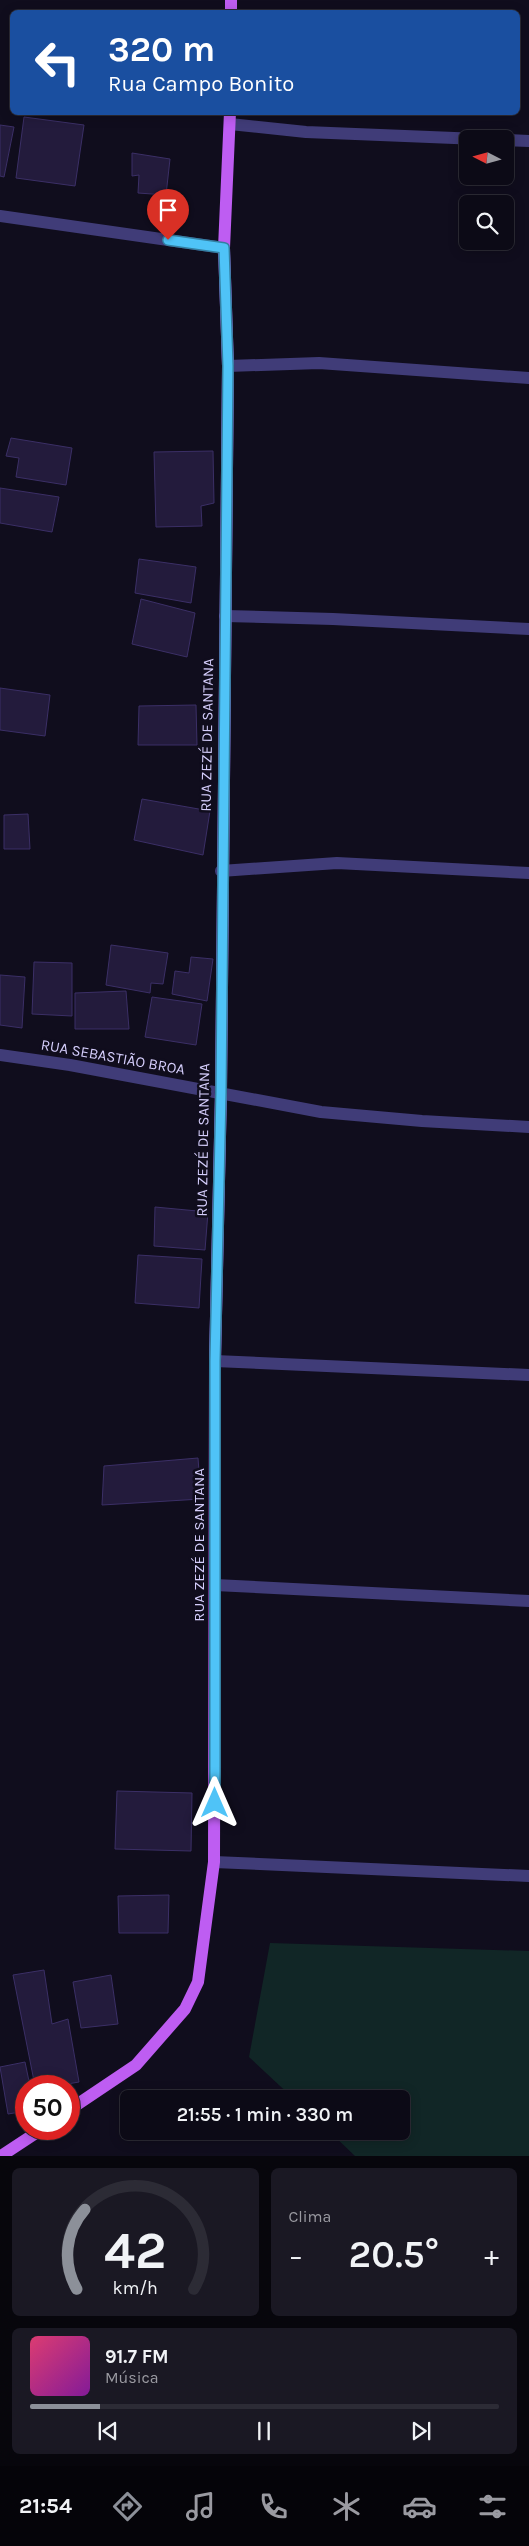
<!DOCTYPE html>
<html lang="pt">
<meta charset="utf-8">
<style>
:root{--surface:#0c0a16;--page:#1a1823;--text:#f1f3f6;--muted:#9a9aa1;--line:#2c2b35;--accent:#8c9099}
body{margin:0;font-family:Karla,sans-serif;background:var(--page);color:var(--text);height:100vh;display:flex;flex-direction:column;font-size:19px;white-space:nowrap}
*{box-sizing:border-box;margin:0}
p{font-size:16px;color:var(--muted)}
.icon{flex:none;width:28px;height:28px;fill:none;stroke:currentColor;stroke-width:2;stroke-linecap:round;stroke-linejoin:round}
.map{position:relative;height:2156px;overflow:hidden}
.side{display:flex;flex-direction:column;gap:12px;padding:12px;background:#07060c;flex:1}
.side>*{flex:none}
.guide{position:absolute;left:10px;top:10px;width:510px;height:105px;border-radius:8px;box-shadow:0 2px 12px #0003,0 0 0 1px var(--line);background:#1a4fa0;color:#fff;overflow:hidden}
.needle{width:32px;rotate:276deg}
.buttons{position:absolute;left:459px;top:130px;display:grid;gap:10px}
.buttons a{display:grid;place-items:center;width:55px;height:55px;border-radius:8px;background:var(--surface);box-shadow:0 2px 12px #0003,0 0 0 1px var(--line);font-size:25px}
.speed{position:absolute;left:15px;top:2075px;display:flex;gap:10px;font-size:25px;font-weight:700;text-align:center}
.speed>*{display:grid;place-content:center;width:65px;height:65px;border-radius:50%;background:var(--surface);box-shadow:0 2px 12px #0003,0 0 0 1px var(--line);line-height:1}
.speed .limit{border:8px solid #d22;background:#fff;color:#111}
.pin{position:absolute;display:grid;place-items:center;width:42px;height:42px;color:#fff;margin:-51px -21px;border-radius:50% 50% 50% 0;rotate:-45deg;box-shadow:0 0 5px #0007}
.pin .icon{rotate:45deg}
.me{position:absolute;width:55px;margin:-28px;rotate:0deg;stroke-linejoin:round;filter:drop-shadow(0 0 4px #0008)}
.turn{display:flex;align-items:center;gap:18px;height:105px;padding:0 15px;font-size:22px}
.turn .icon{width:65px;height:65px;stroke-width:2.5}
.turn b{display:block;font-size:35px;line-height:42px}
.big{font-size:38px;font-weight:600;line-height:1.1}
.side .widget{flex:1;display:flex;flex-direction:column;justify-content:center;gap:8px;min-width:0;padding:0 18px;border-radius:8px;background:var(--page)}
.side .dial{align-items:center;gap:0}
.dial svg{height:130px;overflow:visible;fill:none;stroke:var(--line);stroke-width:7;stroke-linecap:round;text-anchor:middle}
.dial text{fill:var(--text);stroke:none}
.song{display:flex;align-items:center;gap:15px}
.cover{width:60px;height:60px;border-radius:8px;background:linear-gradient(135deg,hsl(340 70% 55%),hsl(290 70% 35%))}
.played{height:5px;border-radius:2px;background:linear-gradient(90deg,var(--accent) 15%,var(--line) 15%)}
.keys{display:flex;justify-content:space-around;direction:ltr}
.heat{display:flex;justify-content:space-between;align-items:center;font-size:28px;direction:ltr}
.side .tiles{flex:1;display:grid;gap:12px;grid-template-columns:1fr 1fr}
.widget:last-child{grid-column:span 2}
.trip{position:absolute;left:120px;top:2090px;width:290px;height:50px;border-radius:8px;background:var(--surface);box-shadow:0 2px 12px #0003,0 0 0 1px var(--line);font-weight:600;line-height:50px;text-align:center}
.menu{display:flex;height:80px;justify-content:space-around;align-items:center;background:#050409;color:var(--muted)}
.menu .icon{width:35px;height:35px}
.menu .active{color:var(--accent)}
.menu b{font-size:22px;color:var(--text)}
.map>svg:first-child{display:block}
</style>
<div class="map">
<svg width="529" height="2156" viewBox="0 0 529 2156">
<rect width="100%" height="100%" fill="#100d1d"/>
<path fill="#112626" d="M270,1943l259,8v205h-174l-26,-25h72v-32h-107l-45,-42z"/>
<path fill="#231b3c" stroke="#3b2f66" d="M24,117l60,8 -9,61 -59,-8z
M0,125l14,2 -10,50 -4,-1z
M132,153l38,6 -4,36 -28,-2 1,-18 -7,1z
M11,438l61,10 -6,37 -50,-8 3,-19 -13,-2z
M213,451l1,52 -13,3 1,20 -46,1 -2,-75z
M0,488l59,9 -7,35 -52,-9z
M139,559l57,8 -5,36 -56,-10z
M141,599l54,14 -8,44 -55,-13z
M0,688l50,7 -5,41 -45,-6z
M196,705l1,40h-59l1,-39z
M142,799l68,12 -7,44 -69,-15z
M28,814l2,35h-26v-34z
M111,945l57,8 -5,31 -12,-1 -1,10 -44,-8z
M191,957l22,2 -6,42 -35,-7 3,-23 14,2z
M34,962l38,1v53l-40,-2z
M0,975l25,2 -3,51 -22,-3z
M126,991l3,38h-54v-36z
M152,997l50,7 -6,41 -51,-8z
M155,1207l53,5 -3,38 -51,-4z
M138,1255l64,4 -3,49 -64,-5z
M198,1458l3,41 -99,6 2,-39z
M117,1791l75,2 -1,58 -76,-2z
M169,1895l-1,38h-49l-1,-37z
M44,1970l8,54 16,-5 11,63 -23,4h-21l-22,-111z
M111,1975l7,49 -37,4 -8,-46z
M25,2062l5,24h-4v25l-18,3 -8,-47z"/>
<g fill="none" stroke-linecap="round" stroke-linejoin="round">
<path stroke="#403c78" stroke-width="12" d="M230,124l76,8 173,7
M505,140l24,1
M0,216l224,32
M228,366l91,-3 210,15
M225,616l108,3 196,10
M221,871l116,-8 192,10
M0,1055l70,10 251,47 101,9 107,6
M215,1361l314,14
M215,1585l314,16
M214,1862l315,14"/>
<path stroke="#be5df2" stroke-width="12" d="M231,12v-12
M69,2110l67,-45 49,-56 13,-27 16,-120 1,-501 6,-269 7,-726 -4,-118 6,-136
M1,2156l41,-27"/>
</g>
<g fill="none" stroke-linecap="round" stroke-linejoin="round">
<defs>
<path id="route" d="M168,240l56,8 4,118 -7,726 -6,269v442"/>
</defs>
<use href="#route" stroke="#337fa1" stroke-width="12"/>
<use href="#route" stroke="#4fc3f7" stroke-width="9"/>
</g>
<g text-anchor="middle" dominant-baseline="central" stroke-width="5" stroke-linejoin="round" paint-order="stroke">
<g font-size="15" fill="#d4cdfb" stroke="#100d1d">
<text transform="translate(207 735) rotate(-89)">RUA ZEZÉ DE SANTANA</text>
<text transform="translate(113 1057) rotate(10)">RUA SEBASTIÃO BROA</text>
<text transform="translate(203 1140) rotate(-89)">RUA ZEZÉ DE SANTANA</text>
<text transform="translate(199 1545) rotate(-90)">RUA ZEZÉ DE SANTANA</text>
</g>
</g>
</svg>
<div class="buttons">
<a><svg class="needle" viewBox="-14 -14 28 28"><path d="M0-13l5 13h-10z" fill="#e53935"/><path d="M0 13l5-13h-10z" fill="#9a9aa1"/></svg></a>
<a><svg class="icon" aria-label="search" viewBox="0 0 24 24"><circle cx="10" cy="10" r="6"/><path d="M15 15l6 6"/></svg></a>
</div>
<div class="speed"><div class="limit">50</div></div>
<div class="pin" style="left:168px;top:240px;background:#d93025"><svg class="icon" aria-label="arrive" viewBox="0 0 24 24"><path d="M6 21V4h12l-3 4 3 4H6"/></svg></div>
<svg class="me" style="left:215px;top:1803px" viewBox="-20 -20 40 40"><path d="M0-17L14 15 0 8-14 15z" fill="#4fc3f7" stroke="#fff" stroke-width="4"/></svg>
<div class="trip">21:55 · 1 min · 330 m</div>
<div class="guide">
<div class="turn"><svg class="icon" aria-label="left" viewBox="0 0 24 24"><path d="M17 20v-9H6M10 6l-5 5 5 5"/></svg><div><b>320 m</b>Rua Campo Bonito</div></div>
</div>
</div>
<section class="side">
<div class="tiles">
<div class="widget dial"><svg viewBox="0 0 100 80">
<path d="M14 69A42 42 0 1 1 86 69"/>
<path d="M14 69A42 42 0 0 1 19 20" stroke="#8c9099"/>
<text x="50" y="56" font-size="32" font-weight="700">42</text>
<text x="50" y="72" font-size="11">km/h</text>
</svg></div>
<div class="widget"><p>Clima</p>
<div class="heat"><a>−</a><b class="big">20.5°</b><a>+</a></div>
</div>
<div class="widget">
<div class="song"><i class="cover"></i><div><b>91.7 FM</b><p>Música</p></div></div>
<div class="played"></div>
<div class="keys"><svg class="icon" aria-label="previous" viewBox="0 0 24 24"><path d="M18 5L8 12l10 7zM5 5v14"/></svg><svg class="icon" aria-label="pause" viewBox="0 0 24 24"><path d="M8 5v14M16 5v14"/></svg><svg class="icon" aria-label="next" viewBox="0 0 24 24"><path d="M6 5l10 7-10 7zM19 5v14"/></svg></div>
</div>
</div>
</section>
<nav class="menu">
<b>21:54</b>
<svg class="icon active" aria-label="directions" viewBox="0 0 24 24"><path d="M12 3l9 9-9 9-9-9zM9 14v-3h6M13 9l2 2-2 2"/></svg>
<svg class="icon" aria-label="music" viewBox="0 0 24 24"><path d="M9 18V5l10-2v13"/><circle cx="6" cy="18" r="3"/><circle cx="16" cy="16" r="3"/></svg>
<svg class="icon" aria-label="phone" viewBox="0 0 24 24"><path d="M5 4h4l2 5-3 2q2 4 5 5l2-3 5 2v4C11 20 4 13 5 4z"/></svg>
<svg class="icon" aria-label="climate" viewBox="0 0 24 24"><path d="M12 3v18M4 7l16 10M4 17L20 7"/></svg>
<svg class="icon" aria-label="car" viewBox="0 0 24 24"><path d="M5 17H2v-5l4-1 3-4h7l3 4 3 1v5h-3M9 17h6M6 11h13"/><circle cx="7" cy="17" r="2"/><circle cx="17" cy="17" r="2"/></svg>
<svg class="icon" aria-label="filters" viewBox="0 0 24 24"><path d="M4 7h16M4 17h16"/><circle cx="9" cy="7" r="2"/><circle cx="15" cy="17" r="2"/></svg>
</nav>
